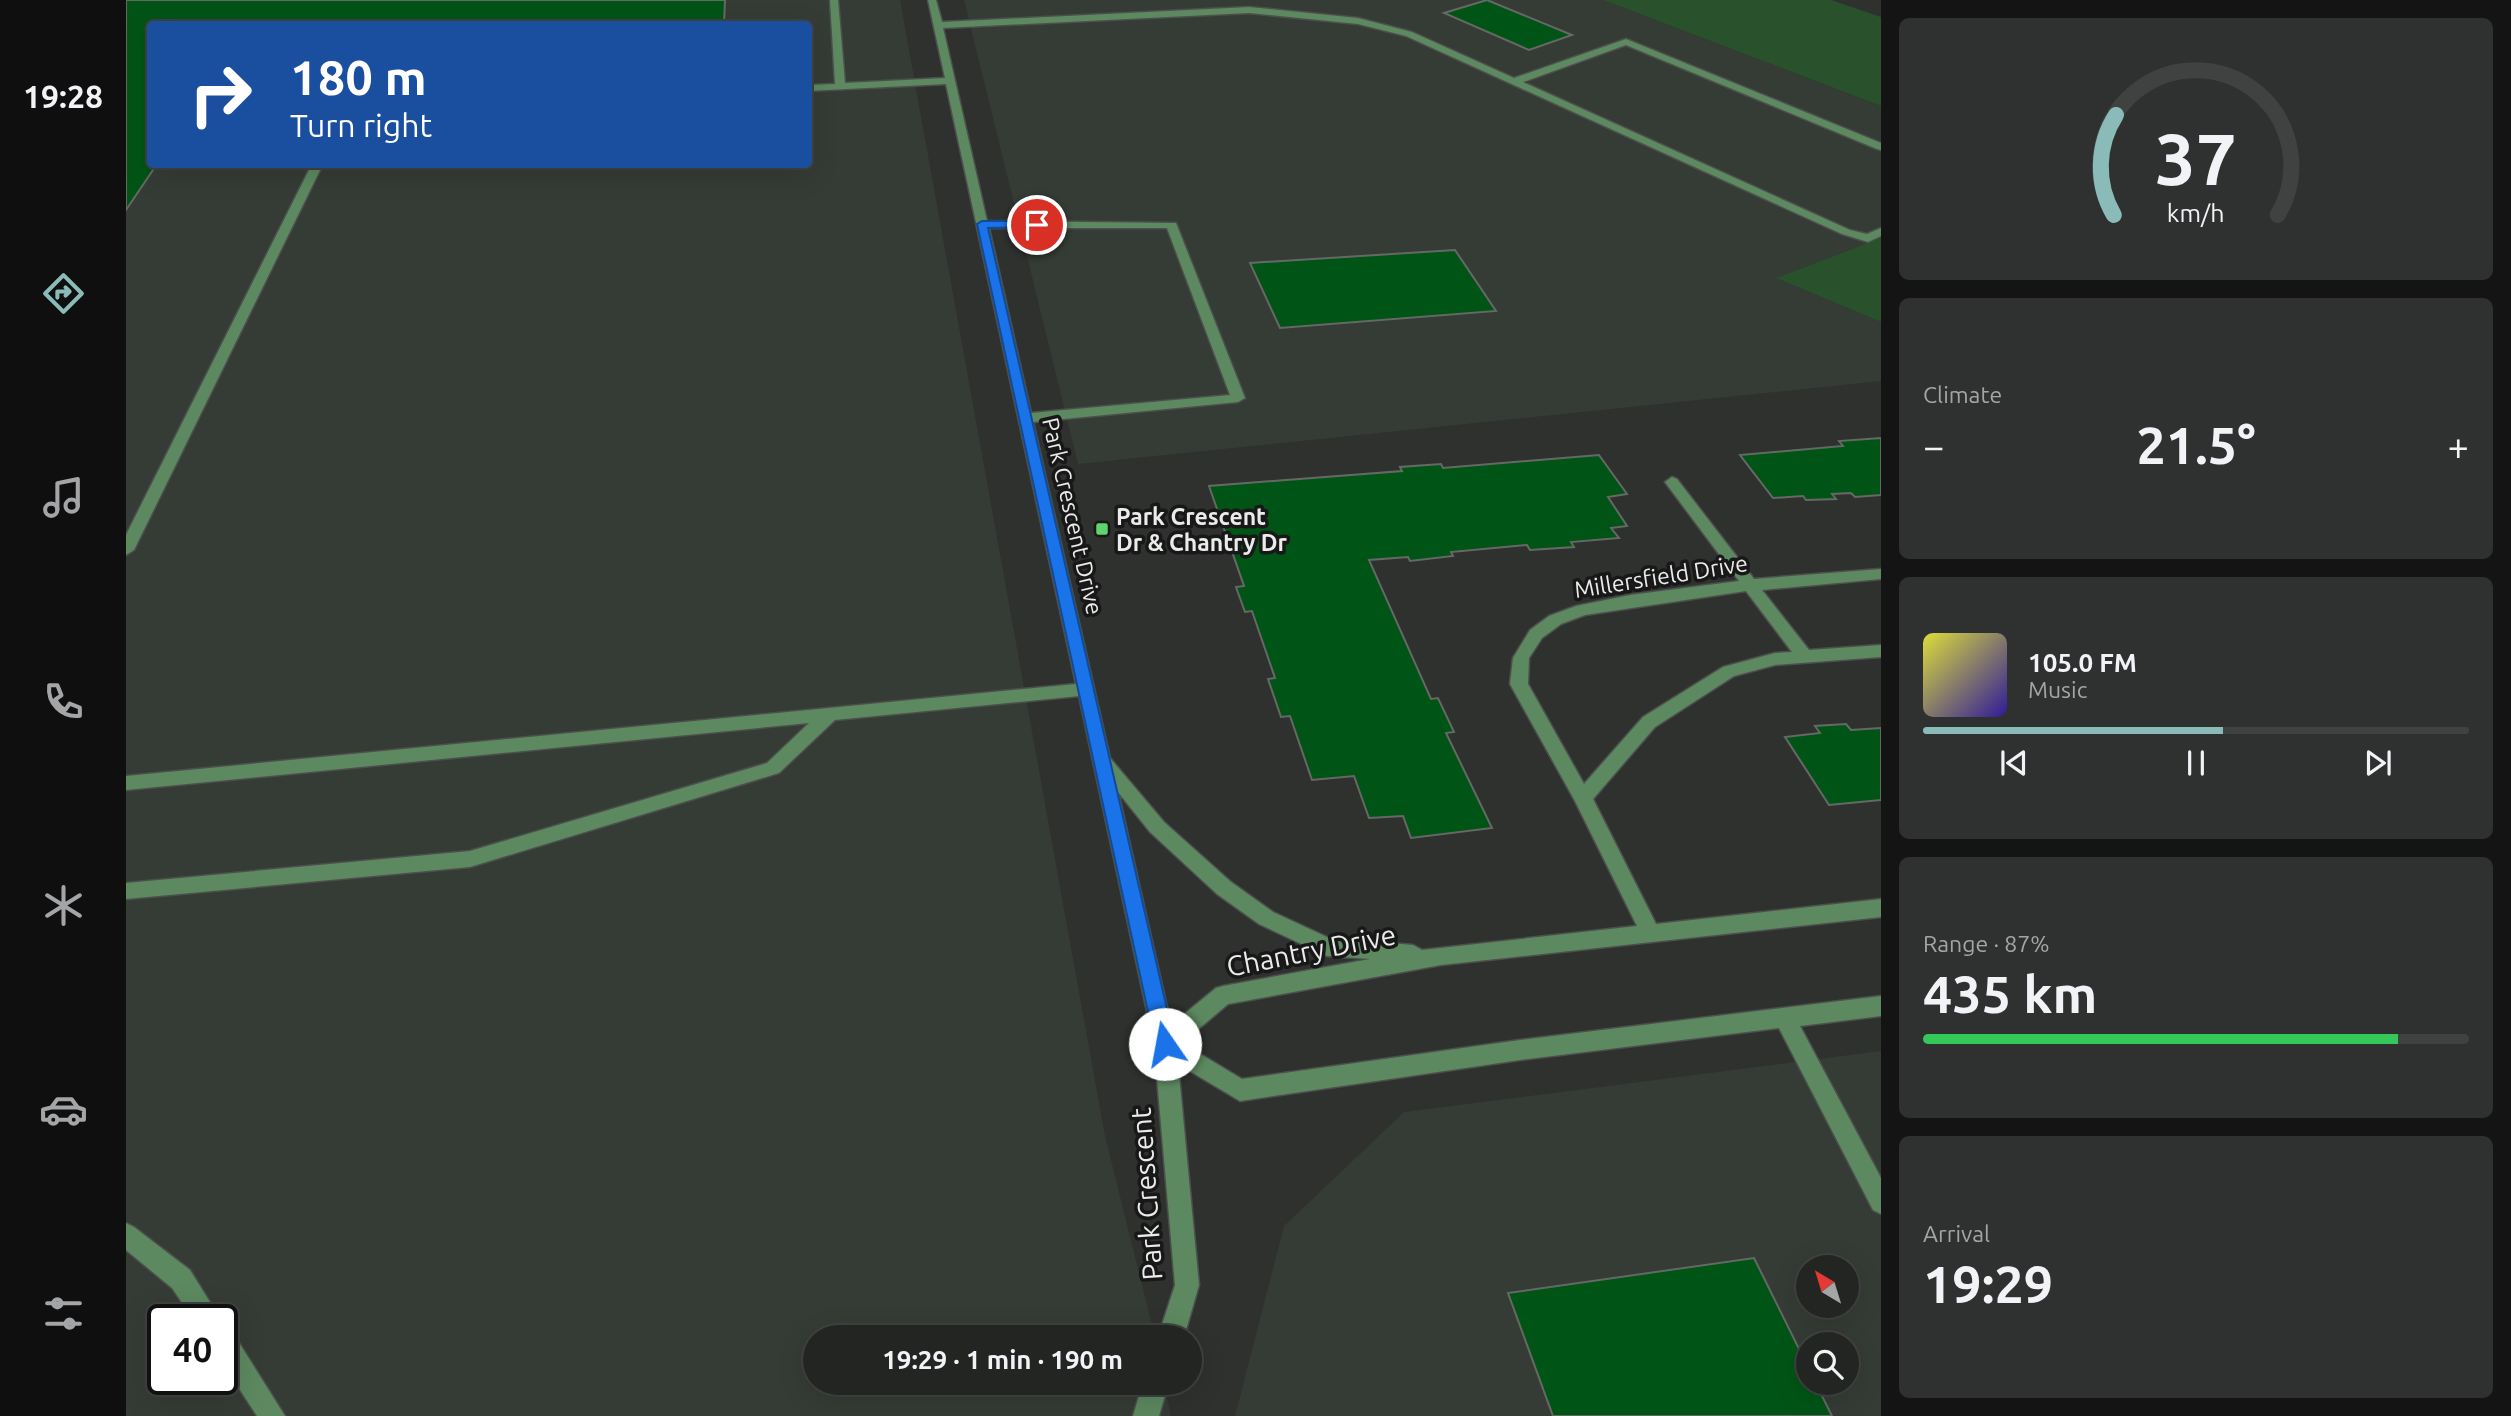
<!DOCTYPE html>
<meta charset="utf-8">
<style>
:root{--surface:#232523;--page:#2f3130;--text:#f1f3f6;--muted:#a3a5a6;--line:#404241;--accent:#8bbbb9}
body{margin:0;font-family:Ubuntu,sans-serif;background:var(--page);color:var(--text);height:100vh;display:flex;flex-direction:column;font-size:26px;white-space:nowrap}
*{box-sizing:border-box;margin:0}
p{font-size:23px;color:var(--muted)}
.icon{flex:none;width:38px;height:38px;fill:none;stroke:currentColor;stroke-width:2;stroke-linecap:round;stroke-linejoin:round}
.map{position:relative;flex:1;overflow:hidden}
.drawer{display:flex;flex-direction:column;gap:18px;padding:18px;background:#131413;width:630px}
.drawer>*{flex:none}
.top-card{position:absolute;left:21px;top:21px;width:665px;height:147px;border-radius:7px;box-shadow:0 7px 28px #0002,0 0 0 2px var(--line);background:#1a4fa0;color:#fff;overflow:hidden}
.needle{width:46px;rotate:322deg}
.buttons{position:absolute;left:1670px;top:1255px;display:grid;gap:14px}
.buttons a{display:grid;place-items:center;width:63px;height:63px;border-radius:50%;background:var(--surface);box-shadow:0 7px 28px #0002,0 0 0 2px var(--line);font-size:35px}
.speed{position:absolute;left:21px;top:1304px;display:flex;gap:14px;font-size:35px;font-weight:700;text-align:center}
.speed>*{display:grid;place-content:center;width:91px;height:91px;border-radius:50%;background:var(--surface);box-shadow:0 7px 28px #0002,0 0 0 2px var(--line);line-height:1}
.speed .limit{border:4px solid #111;border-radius:10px;background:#fff;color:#111}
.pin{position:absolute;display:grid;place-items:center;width:60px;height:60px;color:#fff;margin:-30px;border:4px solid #fff;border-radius:50%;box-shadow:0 2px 7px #0007}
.me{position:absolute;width:77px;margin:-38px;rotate:348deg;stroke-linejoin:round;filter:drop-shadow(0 0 5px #0008)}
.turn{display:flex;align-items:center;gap:24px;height:147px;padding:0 28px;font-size:32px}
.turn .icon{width:91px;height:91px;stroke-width:2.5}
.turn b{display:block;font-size:49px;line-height:60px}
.big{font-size:52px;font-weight:700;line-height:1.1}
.drawer .card{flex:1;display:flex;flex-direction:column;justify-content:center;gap:10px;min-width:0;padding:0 24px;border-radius:10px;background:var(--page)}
.drawer .dial{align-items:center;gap:0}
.dial svg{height:182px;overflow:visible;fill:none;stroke:var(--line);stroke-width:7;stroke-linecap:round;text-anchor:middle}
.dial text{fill:var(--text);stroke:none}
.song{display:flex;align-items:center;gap:21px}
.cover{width:84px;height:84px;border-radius:10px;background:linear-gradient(135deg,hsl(60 70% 55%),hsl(250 70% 35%))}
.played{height:7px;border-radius:4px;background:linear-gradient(90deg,var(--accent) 55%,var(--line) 55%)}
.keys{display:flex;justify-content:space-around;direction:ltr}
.heat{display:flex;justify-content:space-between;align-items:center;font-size:38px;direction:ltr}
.charge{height:10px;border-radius:5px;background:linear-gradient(90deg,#34c759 87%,var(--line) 0)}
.trip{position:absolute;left:677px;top:1325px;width:399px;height:70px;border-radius:35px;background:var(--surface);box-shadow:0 7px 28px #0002,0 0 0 2px var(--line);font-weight:700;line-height:70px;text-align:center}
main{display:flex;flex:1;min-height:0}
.menu{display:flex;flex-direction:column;width:126px;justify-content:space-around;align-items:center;background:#0e0f0e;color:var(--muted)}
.menu .icon{width:49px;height:49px}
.menu .current{color:var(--accent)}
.menu b{font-size:32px;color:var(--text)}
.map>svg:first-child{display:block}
</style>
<main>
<nav class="menu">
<b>19:28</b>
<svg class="icon current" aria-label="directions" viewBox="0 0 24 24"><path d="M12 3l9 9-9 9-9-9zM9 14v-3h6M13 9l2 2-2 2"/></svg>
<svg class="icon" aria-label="music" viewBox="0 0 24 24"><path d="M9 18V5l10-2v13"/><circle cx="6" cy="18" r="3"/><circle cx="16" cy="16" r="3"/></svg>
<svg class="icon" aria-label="phone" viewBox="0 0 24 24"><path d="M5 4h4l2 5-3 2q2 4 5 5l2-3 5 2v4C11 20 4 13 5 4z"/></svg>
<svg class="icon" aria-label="climate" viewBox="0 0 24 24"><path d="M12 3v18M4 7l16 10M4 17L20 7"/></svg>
<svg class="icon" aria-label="car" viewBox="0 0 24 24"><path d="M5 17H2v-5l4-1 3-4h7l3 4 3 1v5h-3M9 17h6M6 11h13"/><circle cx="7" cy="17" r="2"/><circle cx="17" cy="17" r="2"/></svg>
<svg class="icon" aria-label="filters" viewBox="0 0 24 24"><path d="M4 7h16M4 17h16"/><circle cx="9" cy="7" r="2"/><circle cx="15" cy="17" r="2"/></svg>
</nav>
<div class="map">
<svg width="1755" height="1416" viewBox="0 0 1755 1416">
<rect width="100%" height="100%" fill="#2f312f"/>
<path fill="#353b35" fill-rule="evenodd" d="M0,0h774l205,1136 50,201h-339v45l348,1 7,33h-1045zM24,24h658v140h-658zM37,1320h59v59h-59z
M838,0h639l278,106v132l-104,40 104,44v59l-803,83z
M1755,1051v365h-646l49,-190 120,-114zM1682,1267h38v39h-38zM1682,1344h38v38h-38z"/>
<path fill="#28512c" d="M1477,0h228l50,17v89z
M1755,238v84l-105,-44z"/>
<path fill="#005416" stroke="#666866" stroke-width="2" d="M0,0h599l-1,24h-574v140h7l-31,46z
M1361,0l85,35 -43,15 -85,-37z
M1329,250l41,61 -216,17 -30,-65z
M1755,438v57l-26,2 -4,-4 -19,1 4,5 -30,1 -3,-4 -30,2 -33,-43 103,-9 -4,-5z
M1473,455l28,39 -19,3 19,29 -16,2 8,10 -48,4 3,5 -44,3 -3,-5 -76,7 2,4 -43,5 -2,-4 -39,3 62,139 7,-1 16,34 -8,1 46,95 -81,10 -8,-22 -34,2 -15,-42 -42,4 -22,-64 -9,1 -13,-38 7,-1 -23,-67 -7,1 -9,-25 8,-1 -35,-100 193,-15 -2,-4 41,-3 2,4z
M1720,724l5,6 30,-2v72l-52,5 -44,-68 35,-4 -5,-7z
M1628,1258l54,109v15h7l17,34h-279l-45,-123z"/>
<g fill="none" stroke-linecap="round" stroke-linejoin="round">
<defs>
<path id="minor" d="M704,0h8l7,83 100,-5 -17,-78h8l6,22 307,-15 109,11 54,14 102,46 112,-39 255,104v7l-4,-1 -251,-104 -103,37 327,148 17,4 14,-6v8l-13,6 -26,-8 -436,-198 -48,-12 -109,-11 -306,15 44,193 189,2 69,175 -7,4 -205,20 77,336 54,64 67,60 42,30 56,26 84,7 9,5 215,-24 -62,-125 -65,-117 3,-26 17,-28 19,-14 27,-10 54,-11 109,-14 -74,-99 7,-5 5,2 77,100 127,-10v10l-119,11 47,60 72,-5v12l-106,8 -41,11 -79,51 -62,72 63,125 225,-25v18l-440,48 -213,39 -46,39 60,36 278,-39 361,-44v20l-81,10 81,152v36l-8,-4 -94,-182 -259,32 -280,41 -62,-37 21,221 -15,52h-26l17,-52 -21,-241 -75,-348 -244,24 -56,53 -309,94 -344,32v-16l344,-32 297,-88 42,-40 -683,67v-14l950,-92 -130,-600 -138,7v-6l27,-1zM863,228h178l63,167 -199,18zM1620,591l46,61 -17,1 -52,14 -80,50 -59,67 -56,-100 1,-26 13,-20 19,-14 24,-9zM992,792l32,40 67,62 42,30 68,32 43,3 -147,27 -7,2 -45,37z
M186,164h11l-189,386 -8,5v-20z
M0,1223l8,4 56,43 31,50h-27l-22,-32 -46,-38z
M96,1327l9,3 54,86h-28l-35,-54z
M1017,1382h26l-10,34h-26z"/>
</defs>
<use href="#minor" stroke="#4d4f4d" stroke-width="3"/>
<use href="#minor" fill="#5c895f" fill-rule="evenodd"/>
</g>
<path fill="#1a73e8" stroke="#114b97" stroke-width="2" d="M911,221l3,1v5l-52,1 187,816 -3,6 -7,3 -7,-3 -3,-6 -178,-820 5,-3z"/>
<rect fill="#5dd56c" stroke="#171817" stroke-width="2.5" x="969" y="522" width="14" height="14" rx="3.5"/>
<g text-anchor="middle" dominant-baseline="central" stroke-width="7" stroke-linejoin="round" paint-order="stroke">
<g font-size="23" fill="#eaebea" stroke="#171817">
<text transform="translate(947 516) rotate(77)">Park Crescent Drive</text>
<text transform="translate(1535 576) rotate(-9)">Millersfield Drive</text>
</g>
<g font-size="23" font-weight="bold" fill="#eaebea" stroke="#171817" text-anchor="start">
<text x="990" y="516">Park Crescent<tspan x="990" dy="26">Dr &amp; Chantry Dr</tspan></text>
</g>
<g font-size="28" fill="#eaebea" stroke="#171817">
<text transform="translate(1185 950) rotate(-11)">Chantry Drive</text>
<text transform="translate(1020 1194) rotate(-94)">Park Crescent</text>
</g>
</g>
</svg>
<div class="buttons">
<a><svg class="needle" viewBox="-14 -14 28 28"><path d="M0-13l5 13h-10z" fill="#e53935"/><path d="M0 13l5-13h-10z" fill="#a3a5a6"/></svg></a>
<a><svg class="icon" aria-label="search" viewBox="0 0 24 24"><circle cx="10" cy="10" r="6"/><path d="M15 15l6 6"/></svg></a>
</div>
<div class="speed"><div class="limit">40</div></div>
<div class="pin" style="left:911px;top:225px;background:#d93025"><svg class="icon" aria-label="arrive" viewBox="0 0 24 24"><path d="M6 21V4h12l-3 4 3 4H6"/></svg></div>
<svg class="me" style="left:1039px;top:1044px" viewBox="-20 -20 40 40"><circle r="19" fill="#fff"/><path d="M0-13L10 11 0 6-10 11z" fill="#1a73e8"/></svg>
<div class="trip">19:29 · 1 min · 190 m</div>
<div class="top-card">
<div class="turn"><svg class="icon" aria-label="right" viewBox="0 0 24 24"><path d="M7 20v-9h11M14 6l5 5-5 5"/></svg><div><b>180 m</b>Turn right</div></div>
</div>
</div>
<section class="drawer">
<div class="card dial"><svg viewBox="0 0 100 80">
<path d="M14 69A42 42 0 1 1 86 69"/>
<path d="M14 69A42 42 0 0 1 15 25" stroke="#8bbbb9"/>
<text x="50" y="56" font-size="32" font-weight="700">37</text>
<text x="50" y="72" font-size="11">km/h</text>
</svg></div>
<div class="card"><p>Climate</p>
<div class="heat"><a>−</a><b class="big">21.5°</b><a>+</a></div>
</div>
<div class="card">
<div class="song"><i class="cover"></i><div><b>105.0 FM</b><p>Music</p></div></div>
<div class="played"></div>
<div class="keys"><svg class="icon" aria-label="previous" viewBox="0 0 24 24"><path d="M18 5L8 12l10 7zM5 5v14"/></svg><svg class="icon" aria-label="pause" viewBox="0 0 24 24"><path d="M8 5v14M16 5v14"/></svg><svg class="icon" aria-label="next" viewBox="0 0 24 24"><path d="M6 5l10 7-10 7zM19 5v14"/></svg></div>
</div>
<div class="card"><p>Range · 87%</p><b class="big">435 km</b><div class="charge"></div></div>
<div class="card"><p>Arrival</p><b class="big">19:29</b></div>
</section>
</main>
